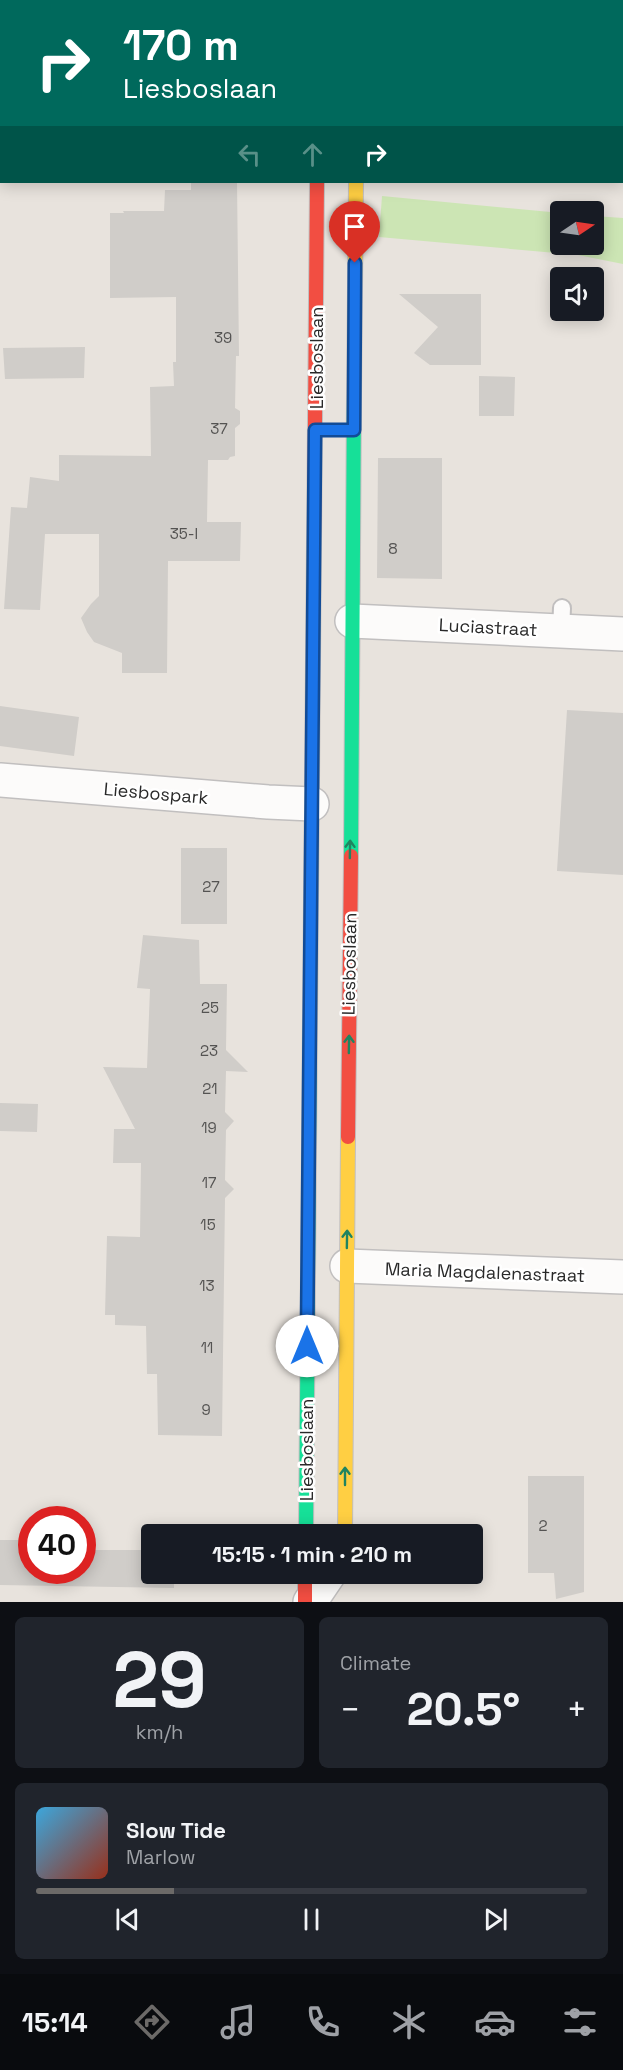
<!DOCTYPE html>
<meta charset="utf-8">
<style>
:root{--surface:#171b24;--page:#20242c;--text:#f1f3f6;--muted:#9ea1a6;--line:#363941;--accent:#6c6a68}
body{margin:0;font-family:"Space Grotesk",sans-serif;background:var(--page);color:var(--text);height:100vh;display:flex;flex-direction:column;font-size:22px;white-space:nowrap}
*{box-sizing:border-box;margin:0}
p{font-size:20px;color:var(--muted)}
.icon{flex:none;width:33px;height:33px;fill:none;stroke:currentColor;stroke-width:2;stroke-linecap:round;stroke-linejoin:round}
.map{position:relative;height:1602px;overflow:hidden}
.sheet{display:flex;flex-direction:column;gap:15px;padding:15px;background:#0d0f14;flex:1}
.sheet>*{flex:none}
.banner{position:absolute;left:0px;top:0px;width:624px;height:183px;box-shadow:0 3px 15px #0003;background:#00695c;color:#fff;overflow:hidden}
.needle{width:39px;rotate:77deg}
.controls{position:absolute;left:550px;top:201px;display:grid;gap:12px}
.controls a{display:grid;place-items:center;width:54px;height:54px;border-radius:6px;background:var(--surface);box-shadow:0 3px 15px #0003;font-size:30px}
.speed{position:absolute;left:18px;top:1506px;display:flex;gap:12px;font-size:30px;font-weight:700;text-align:center}
.speed>*{display:grid;place-content:center;width:78px;height:78px;border-radius:50%;background:var(--surface);box-shadow:0 3px 15px #0003;line-height:1}
.speed .limit{border:9px solid #d22;background:#fff;color:#111}
.pin{position:absolute;display:grid;place-items:center;width:51px;height:51px;color:#fff;margin:-62px -26px;border-radius:50% 50% 50% 0;rotate:-45deg;box-shadow:0 0 6px #0007}
.pin .icon{rotate:45deg}
.me{position:absolute;width:66px;margin:-33px;rotate:0deg;stroke-linejoin:round;filter:drop-shadow(0 0 4px #0008)}
.turn{display:flex;align-items:center;gap:21px;height:126px;padding:0 24px;font-size:27px}
.turn .icon{width:78px;height:78px;stroke-width:2.5}
.turn b{display:block;font-size:42px;line-height:51px}
.lanes{display:flex;align-items:center;height:57px;padding:0 24px;background:#0003;justify-content:center;gap:30px;direction:ltr}
.lanes .off{opacity:.35}
.big{font-size:45px;font-weight:700;line-height:1.1}
.sheet .card{flex:1;display:flex;flex-direction:column;justify-content:center;gap:9px;min-width:0;padding:0 21px;border-radius:9px;background:var(--page)}
.sheet .dial{align-items:center;gap:0}
.dial b{font-size:78px;line-height:1}
.song{display:flex;align-items:center;gap:18px}
.cover{width:72px;height:72px;border-radius:9px;background:linear-gradient(135deg,hsl(200 70% 55%),hsl(10 70% 35%))}
.played{height:6px;border-radius:3px;background:linear-gradient(90deg,var(--accent) 25%,var(--line) 25%)}
.keys{display:flex;justify-content:space-around;direction:ltr}
.heat{display:flex;justify-content:space-between;align-items:center;font-size:33px;direction:ltr}
.sheet .tiles{flex:1;display:grid;gap:15px;grid-template-columns:1fr 1fr}
.card:last-child{grid-column:span 2}
.trip{position:absolute;left:141px;top:1524px;width:342px;height:60px;border-radius:6px;background:var(--surface);box-shadow:0 3px 15px #0003;font-weight:700;line-height:60px;text-align:center}
.dock{display:flex;height:96px;justify-content:space-around;align-items:center;background:#090b0e;color:var(--muted)}
.dock .icon{width:42px;height:42px}
.dock .current{color:var(--accent)}
.dock b{font-size:27px;color:var(--text)}
.map>svg:first-child{display:block}
</style>
<div class="map">
<svg width="623" height="1602" viewBox="0 0 623 1602">
<rect width="100%" height="100%" fill="#e8e3dd"/>
<path fill="#cce5b4" d="M382,196l179,17v31h33v-28l29,2v46l-45,-9 -199,-18z"/>
<path fill="#d0cdc9" d="M191,182h46l2,174h-3l-1,52 5,3v13l-5,4v28l-5,1 -2,3h-20l-1,62h34l-1,39h-72l-1,112h-45v-20l-28,-11 -7,-10 -6,-14 10,-14 8,-8v-62h-54l-5,76 -36,-1 7,-102 16,1 3,-31 29,4v-26l92,1 -1,-69 24,-1 -1,-24h3v-65l-66,1v-85h14l-1,-2h41l1,-21h26z
M399,294h82v71h-51l-16,-12 24,-26z
M85,347l-1,31 -79,1 -2,-31z
M479,376l36,1 -1,39h-35z
M378,458h64v121l-65,-1z
M0,706l79,11 -5,39 -74,-10z
M567,710l56,3v162l-66,-4z
M181,848h46v76h-46z
M143,935l56,5 1,44h27l-1,66 22,22 -22,-1 -1,41 9,9 -8,9 -1,50 9,9 -9,9 -3,238 -64,-1 -1,-61h-10l-1,-48 -31,-1v-10h-10l2,-79 33,1 1,-74h-28l1,-34h21l-32,-62 44,1 3,-79 -13,-1z
M0,1103l38,1 -1,28 -37,-1z
M528,1476h56v116l-28,7 -2,-26h-26z
M0,1540h32v30h50v-20h70v24h22v14l-174,-3z"/>
<g fill="none" stroke-linecap="round" stroke-linejoin="round">
<defs>
<path id="lane" d="M561,631l1,-23"/>
<path id="street" d="M357,2v-2
M352,621l271,13
M0,780l268,22 44,2
M347,1266l276,11
M310,1602l19,-28"/>
<path id="fast" d="M319,0v2
M351,856l3,-462
M306,1534l4,-516"/>
<path id="slow" d="M354,394l2,-212
M310,1018l4,-478
M345,1534l3,-397"/>
<path id="jam" d="M314,540l3,-358
M348,1137l3,-281
M305,1574v28"/>
</defs>
<use href="#lane" stroke="#c1bfbf" stroke-width="20"/>
<use href="#street" stroke="#c1bfbf" stroke-width="36"/>
<use href="#fast" stroke="#c1bfbf" stroke-width="16"/>
<use href="#slow" stroke="#c1bfbf" stroke-width="16"/>
<use href="#jam" stroke="#c1bfbf" stroke-width="16"/>
<use href="#lane" stroke="#fcfbfa" stroke-width="16"/>
<use href="#street" stroke="#fcfbfa" stroke-width="33"/>
<use href="#fast" stroke="#16e098" stroke-width="14"/>
<use href="#slow" stroke="#ffcf43" stroke-width="14"/>
<use href="#jam" stroke="#f24e42" stroke-width="14"/>
</g>
<defs><path id="oneway-shaft" d="M-6 0H5M1.5-3L5.5 0L1.5 3" fill="none" stroke-width="1.6" stroke-linecap="round" stroke-linejoin="round" transform="scale(1.5)"/></defs>
<g stroke="#208460">
<use href="#oneway-shaft" transform="translate(350 849) rotate(-89)"/>
<use href="#oneway-shaft" transform="translate(349 1044) rotate(-89)"/>
<use href="#oneway-shaft" transform="translate(347 1239) rotate(-89)"/>
<use href="#oneway-shaft" transform="translate(345 1476) rotate(-90)"/>
</g>
<g fill="none" stroke-linecap="round" stroke-linejoin="round">
<defs>
<path id="route" d="M307,1346l8,-916h39l1,-167"/>
</defs>
<use href="#route" stroke="#114b97" stroke-width="15"/>
<use href="#route" stroke="#1a73e8" stroke-width="10"/>
</g>
<g text-anchor="middle" dominant-baseline="central" stroke-width="5" stroke-linejoin="round" paint-order="stroke">
<g font-size="15" fill="#545352">
<text x="223" y="337">39</text>
<text x="219" y="428">37</text>
<text x="184" y="533">35-I</text>
<text x="393" y="548">8</text>
<text x="211" y="886">27</text>
<text x="210" y="1007">25</text>
<text x="209" y="1050">23</text>
<text x="210" y="1088">21</text>
<text x="209" y="1127">19</text>
<text x="209" y="1182">17</text>
<text x="208" y="1224">15</text>
<text x="207" y="1285">13</text>
<text x="207" y="1347">11</text>
<text x="206" y="1409">9</text>
<text x="543" y="1525">2</text>
</g>
<g font-size="18" fill="#292929" stroke="#fff">
<text transform="translate(316 358) rotate(-90)">Liesboslaan</text>
<text transform="translate(488 627) rotate(3)">Luciastraat</text>
<text transform="translate(156 793) rotate(5)">Liesbospark</text>
<text transform="translate(349 964) rotate(-89)">Liesboslaan</text>
<text transform="translate(485 1272) rotate(2)">Maria Magdalenastraat</text>
<text transform="translate(306 1450) rotate(-90)">Liesboslaan</text>
</g>
</g>
</svg>
<div class="controls">
<a><svg class="needle" viewBox="-14 -14 28 28"><path d="M0-13l5 13h-10z" fill="#e53935"/><path d="M0 13l5-13h-10z" fill="#9ea1a6"/></svg></a>
<a><svg class="icon" aria-label="sound" viewBox="0 0 24 24"><path d="M4 9h4l5-4v14l-5-4H4zM17 9q2 3 0 6"/></svg></a>
</div>
<div class="speed"><div class="limit">40</div></div>
<div class="pin" style="left:355px;top:263px;background:#d93025"><svg class="icon" aria-label="arrive" viewBox="0 0 24 24"><path d="M6 21V4h12l-3 4 3 4H6"/></svg></div>
<svg class="me" style="left:307px;top:1346px" viewBox="-20 -20 40 40"><circle r="19" fill="#fff"/><path d="M0-13L10 11 0 6-10 11z" fill="#1a73e8"/></svg>
<div class="trip">15:15 · 1 min · 210 m</div>
<div class="banner">
<div class="turn"><svg class="icon" aria-label="right" viewBox="0 0 24 24"><path d="M7 20v-9h11M14 6l5 5-5 5"/></svg><div><b>170 m</b>Liesboslaan</div></div>
<div class="lanes"><svg class="icon off" aria-label="left" viewBox="0 0 24 24"><path d="M17 20v-9H6M10 6l-5 5 5 5"/></svg><svg class="icon off" aria-label="ahead" viewBox="0 0 24 24"><path d="M12 20V5M6 11l6-6 6 6"/></svg><svg class="icon" aria-label="right" viewBox="0 0 24 24"><path d="M7 20v-9h11M14 6l5 5-5 5"/></svg></div>
</div>
</div>
<section class="sheet">
<div class="tiles">
<div class="card dial"><b>29</b><p>km/h</p></div>
<div class="card"><p>Climate</p>
<div class="heat"><a>−</a><b class="big">20.5°</b><a>+</a></div>
</div>
<div class="card">
<div class="song"><i class="cover"></i><div><b>Slow Tide</b><p>Marlow</p></div></div>
<div class="played"></div>
<div class="keys"><svg class="icon" aria-label="previous" viewBox="0 0 24 24"><path d="M18 5L8 12l10 7zM5 5v14"/></svg><svg class="icon" aria-label="pause" viewBox="0 0 24 24"><path d="M8 5v14M16 5v14"/></svg><svg class="icon" aria-label="next" viewBox="0 0 24 24"><path d="M6 5l10 7-10 7zM19 5v14"/></svg></div>
</div>
</div>
</section>
<nav class="dock">
<b>15:14</b>
<svg class="icon current" aria-label="directions" viewBox="0 0 24 24"><path d="M12 3l9 9-9 9-9-9zM9 14v-3h6M13 9l2 2-2 2"/></svg>
<svg class="icon" aria-label="music" viewBox="0 0 24 24"><path d="M9 18V5l10-2v13"/><circle cx="6" cy="18" r="3"/><circle cx="16" cy="16" r="3"/></svg>
<svg class="icon" aria-label="phone" viewBox="0 0 24 24"><path d="M5 4h4l2 5-3 2q2 4 5 5l2-3 5 2v4C11 20 4 13 5 4z"/></svg>
<svg class="icon" aria-label="climate" viewBox="0 0 24 24"><path d="M12 3v18M4 7l16 10M4 17L20 7"/></svg>
<svg class="icon" aria-label="car" viewBox="0 0 24 24"><path d="M5 17H2v-5l4-1 3-4h7l3 4 3 1v5h-3M9 17h6M6 11h13"/><circle cx="7" cy="17" r="2"/><circle cx="17" cy="17" r="2"/></svg>
<svg class="icon" aria-label="filters" viewBox="0 0 24 24"><path d="M4 7h16M4 17h16"/><circle cx="9" cy="7" r="2"/><circle cx="15" cy="17" r="2"/></svg>
</nav>
